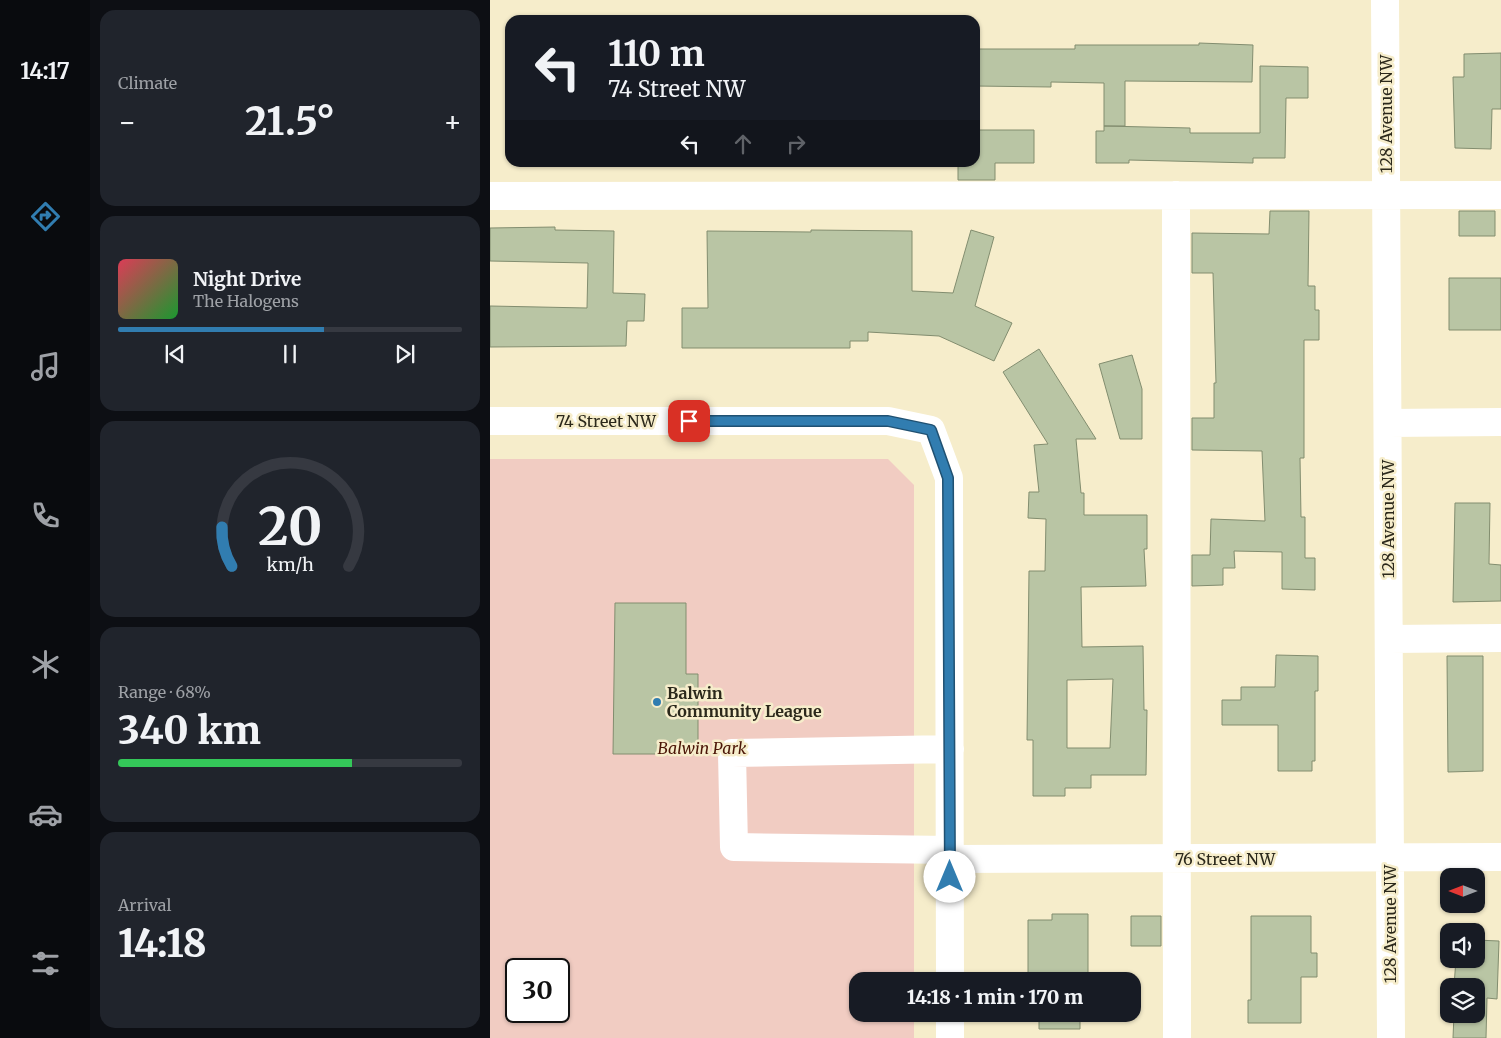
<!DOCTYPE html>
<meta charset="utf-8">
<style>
:root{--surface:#171b24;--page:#20242c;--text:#f1f3f6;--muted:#9ea1a6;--line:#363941;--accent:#317db0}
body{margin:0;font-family:Merriweather,serif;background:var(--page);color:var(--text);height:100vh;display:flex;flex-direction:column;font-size:19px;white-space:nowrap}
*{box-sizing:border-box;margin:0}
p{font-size:16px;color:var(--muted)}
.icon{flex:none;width:28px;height:28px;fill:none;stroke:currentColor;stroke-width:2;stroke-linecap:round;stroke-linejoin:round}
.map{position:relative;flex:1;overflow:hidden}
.drawer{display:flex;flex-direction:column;gap:10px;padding:10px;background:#0d0f14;width:400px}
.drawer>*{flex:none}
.banner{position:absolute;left:15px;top:15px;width:475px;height:152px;border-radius:15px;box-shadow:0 1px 4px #0004;background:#171b24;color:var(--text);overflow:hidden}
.needle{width:32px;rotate:270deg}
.controls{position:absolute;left:950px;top:868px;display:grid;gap:10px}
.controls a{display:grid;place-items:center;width:45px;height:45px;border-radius:10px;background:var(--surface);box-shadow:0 1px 4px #0004;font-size:25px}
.speed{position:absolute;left:15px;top:958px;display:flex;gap:10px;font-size:25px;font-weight:700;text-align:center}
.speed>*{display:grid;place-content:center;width:65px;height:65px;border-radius:50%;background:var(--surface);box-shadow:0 1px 4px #0004;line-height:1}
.speed .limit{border:2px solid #111;border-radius:8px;background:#fff;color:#111}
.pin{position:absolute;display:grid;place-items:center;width:42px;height:42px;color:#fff;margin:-21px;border-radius:10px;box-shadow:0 2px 8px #0006}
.me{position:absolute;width:55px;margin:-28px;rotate:0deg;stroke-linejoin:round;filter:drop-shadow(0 0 4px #0008)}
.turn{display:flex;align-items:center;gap:18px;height:105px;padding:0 20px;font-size:22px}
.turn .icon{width:65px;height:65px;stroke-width:2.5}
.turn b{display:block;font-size:35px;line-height:42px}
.lanes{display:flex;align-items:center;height:48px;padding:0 20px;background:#0003;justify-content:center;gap:25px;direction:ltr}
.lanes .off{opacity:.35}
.big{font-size:38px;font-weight:800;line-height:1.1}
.drawer .widget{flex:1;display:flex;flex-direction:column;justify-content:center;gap:8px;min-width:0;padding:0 18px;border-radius:15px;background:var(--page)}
.drawer .dial{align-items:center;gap:0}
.dial svg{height:130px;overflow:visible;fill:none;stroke:var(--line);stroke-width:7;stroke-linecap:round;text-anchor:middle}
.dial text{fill:var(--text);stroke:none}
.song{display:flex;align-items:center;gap:15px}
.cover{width:60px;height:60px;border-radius:8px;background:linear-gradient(135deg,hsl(350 70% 55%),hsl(130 70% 35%))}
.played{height:5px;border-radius:2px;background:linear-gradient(90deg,var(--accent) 60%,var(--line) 60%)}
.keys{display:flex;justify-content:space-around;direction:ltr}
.heat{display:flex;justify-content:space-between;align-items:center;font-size:28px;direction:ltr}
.charge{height:8px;border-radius:4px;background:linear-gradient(90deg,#34c759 68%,var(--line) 0)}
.trip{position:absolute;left:359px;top:972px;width:292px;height:50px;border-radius:15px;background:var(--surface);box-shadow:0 1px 4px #0004;font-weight:800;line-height:50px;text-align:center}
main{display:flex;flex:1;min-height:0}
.tabs{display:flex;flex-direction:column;width:90px;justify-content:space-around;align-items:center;background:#090b0e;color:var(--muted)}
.tabs .icon{width:35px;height:35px}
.tabs .active{color:var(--accent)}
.tabs b{font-size:22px;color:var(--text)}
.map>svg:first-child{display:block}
</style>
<main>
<nav class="tabs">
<b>14:17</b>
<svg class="icon active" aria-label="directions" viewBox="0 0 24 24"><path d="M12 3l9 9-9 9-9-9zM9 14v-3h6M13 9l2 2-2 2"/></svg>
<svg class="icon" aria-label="music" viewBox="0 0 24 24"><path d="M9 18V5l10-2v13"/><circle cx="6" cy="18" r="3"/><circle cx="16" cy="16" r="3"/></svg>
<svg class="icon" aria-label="phone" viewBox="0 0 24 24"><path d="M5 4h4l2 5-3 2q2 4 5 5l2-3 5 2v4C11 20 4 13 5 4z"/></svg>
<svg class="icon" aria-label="climate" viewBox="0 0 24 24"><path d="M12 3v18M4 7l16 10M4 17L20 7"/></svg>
<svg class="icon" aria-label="car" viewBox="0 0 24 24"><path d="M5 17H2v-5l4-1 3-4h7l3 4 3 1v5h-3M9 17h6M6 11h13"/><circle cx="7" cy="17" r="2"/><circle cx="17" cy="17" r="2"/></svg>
<svg class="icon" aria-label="filters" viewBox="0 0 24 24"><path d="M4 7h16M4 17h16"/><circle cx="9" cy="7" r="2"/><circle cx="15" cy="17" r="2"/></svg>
</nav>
<section class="drawer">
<div class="widget"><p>Climate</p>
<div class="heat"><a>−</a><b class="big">21.5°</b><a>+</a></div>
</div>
<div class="widget">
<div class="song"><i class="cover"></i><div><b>Night Drive</b><p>The Halogens</p></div></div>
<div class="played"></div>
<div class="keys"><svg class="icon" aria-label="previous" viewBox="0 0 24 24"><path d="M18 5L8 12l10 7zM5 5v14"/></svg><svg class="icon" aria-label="pause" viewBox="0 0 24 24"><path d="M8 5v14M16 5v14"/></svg><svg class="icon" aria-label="next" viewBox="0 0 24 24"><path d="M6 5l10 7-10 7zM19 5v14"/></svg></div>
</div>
<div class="widget dial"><svg viewBox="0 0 100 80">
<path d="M14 69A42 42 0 1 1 86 69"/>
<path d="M14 69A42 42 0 0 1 8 45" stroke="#317db0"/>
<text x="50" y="56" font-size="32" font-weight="700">20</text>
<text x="50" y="72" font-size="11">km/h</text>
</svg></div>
<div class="widget"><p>Range · 68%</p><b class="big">340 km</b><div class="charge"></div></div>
<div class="widget"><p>Arrival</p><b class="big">14:18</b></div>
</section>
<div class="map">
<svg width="1011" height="1038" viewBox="0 0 1011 1038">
<rect width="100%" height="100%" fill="#f6edcb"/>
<path fill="#f1ccc2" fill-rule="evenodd" d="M0,459h398l26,26v496h-56v33h56v24h-424zM26,969h43v42h-43z"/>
<path fill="#b9c5a4" stroke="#828d6f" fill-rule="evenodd" d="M709,43l54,2 -1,37 -127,-1v45h-21v-43l-53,-1v5l-76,-1v-37h100v-4h124z
M1011,53v56h-9l-1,40 -36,-1 -2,-71h11v-23z
M770,66l48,1v31h-22l-1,60h-32v5l-124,-3v3h-33v-32h8v-5l86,2v5h70z
M485,130h59v33h-39v17h-37v-18h17z
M780,211h39l-1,75h7v24h4v30h-15v118h-4l1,59h4v41h10v32l-33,-1v-37l-48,-1 1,17h-12v17l-31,1v-31h18l1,-36 54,2 -3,-70 -70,-1v-32h22v-35h2l-3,-110h-21v-40l77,1z
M969,211h36v25h-36z
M65,227v3l59,1 -1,62 32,1 -1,27h-17l-1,25 -136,1v-41l97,2 1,-45 -98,-2v-33z
M321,230l101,1v60l41,2 18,-63 23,7 -19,69 37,17 -18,38 -55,-25 -71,-4v9h-18v7h-168v-40h26l-1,-77 104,1z
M959,278h52v52h-52z
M549,349l57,90h-20l5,54h3v22h63v34h-3l2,37 -65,1 1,60 61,-1 1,64h3l-1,65h-55v13h-26v8h-32v-56h-6l2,-169h16l1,-52 -18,-1 1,-26h10l-5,-47 14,-1 -45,-72zM623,679l-3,69h-43v-68z
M642,355l10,34v50h-22l-21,-75z
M965,503h35l-1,61 12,1v36l-48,1z
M125,603h71v71h12v80h-85z
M786,655l42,1v35h-3v70h-3v10h-34v-46h-56v-25h19v-13h34z
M957,656h36v115l-35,1z
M562,914h36v67h-60v-61h24z
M641,916h30v30h-30z
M761,916h60v37h6v24h-16v46h-53v-23h3z
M986,940l23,1 -2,58 -10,-1 -1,40h-33l1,-24h22v-28h-22l2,-27h20z
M549,1014h41v15h-41z"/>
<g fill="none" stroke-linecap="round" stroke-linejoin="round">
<path stroke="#fff" stroke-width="28" d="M895,0l6,1038
M686,195l1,843
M0,196l1011,-1
M0,421h398l43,9 18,48 1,503
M898,423l113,-1
M899,639l112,-1
M460,749l-218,4 2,94 216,3
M460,859l551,-2
M460,1014v24"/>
</g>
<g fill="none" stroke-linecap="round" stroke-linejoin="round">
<defs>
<path id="route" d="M199,421h199l43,9 17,48 2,399"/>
</defs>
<use href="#route" stroke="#205172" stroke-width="12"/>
<use href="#route" stroke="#317db0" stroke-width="9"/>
</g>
<circle fill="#317db0" stroke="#f6edcb" stroke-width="2" cx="167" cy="702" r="5"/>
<g text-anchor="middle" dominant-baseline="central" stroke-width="5" stroke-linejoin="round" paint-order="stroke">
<g font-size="16" fill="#2b281b" stroke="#f6edcb">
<text transform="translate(896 114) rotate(-90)">128 Avenue NW</text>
<text x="116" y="421">74 Street NW</text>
<text transform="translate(898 519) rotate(-90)">128 Avenue NW</text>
<text x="735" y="859">76 Street NW</text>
<text transform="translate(900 924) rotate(-90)">128 Avenue NW</text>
</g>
<g font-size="16" font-weight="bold" fill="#2b281b" stroke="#f6edcb" text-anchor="start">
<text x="177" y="693">Balwin<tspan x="177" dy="18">Community League</tspan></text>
</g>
<g font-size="16" font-style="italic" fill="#4b1607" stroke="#f6edcb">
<text x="212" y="748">Balwin Park</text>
</g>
</g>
</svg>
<div class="controls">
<a><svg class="needle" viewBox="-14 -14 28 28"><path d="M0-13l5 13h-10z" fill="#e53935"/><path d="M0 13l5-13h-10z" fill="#9ea1a6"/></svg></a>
<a><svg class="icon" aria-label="sound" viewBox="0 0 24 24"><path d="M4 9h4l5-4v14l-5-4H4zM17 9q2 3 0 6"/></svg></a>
<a><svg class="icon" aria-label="layers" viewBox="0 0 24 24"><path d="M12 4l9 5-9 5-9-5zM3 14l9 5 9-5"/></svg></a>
</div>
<div class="speed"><div class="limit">30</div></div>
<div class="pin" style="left:199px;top:421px;background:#d93025"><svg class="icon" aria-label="arrive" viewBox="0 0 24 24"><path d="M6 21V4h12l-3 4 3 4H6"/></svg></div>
<svg class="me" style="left:460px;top:877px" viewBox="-20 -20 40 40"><circle r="19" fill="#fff"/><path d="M0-13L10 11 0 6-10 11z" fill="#317db0"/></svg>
<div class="trip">14:18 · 1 min · 170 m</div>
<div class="banner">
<div class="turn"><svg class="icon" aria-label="left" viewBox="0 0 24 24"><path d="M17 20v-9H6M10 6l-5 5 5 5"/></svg><div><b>110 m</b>74 Street NW</div></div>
<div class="lanes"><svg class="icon" aria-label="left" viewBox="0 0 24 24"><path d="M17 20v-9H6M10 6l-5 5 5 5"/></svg><svg class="icon off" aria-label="ahead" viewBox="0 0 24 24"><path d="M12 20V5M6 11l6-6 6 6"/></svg><svg class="icon off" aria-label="right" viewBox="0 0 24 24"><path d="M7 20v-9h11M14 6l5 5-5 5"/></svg></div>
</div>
</div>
</main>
